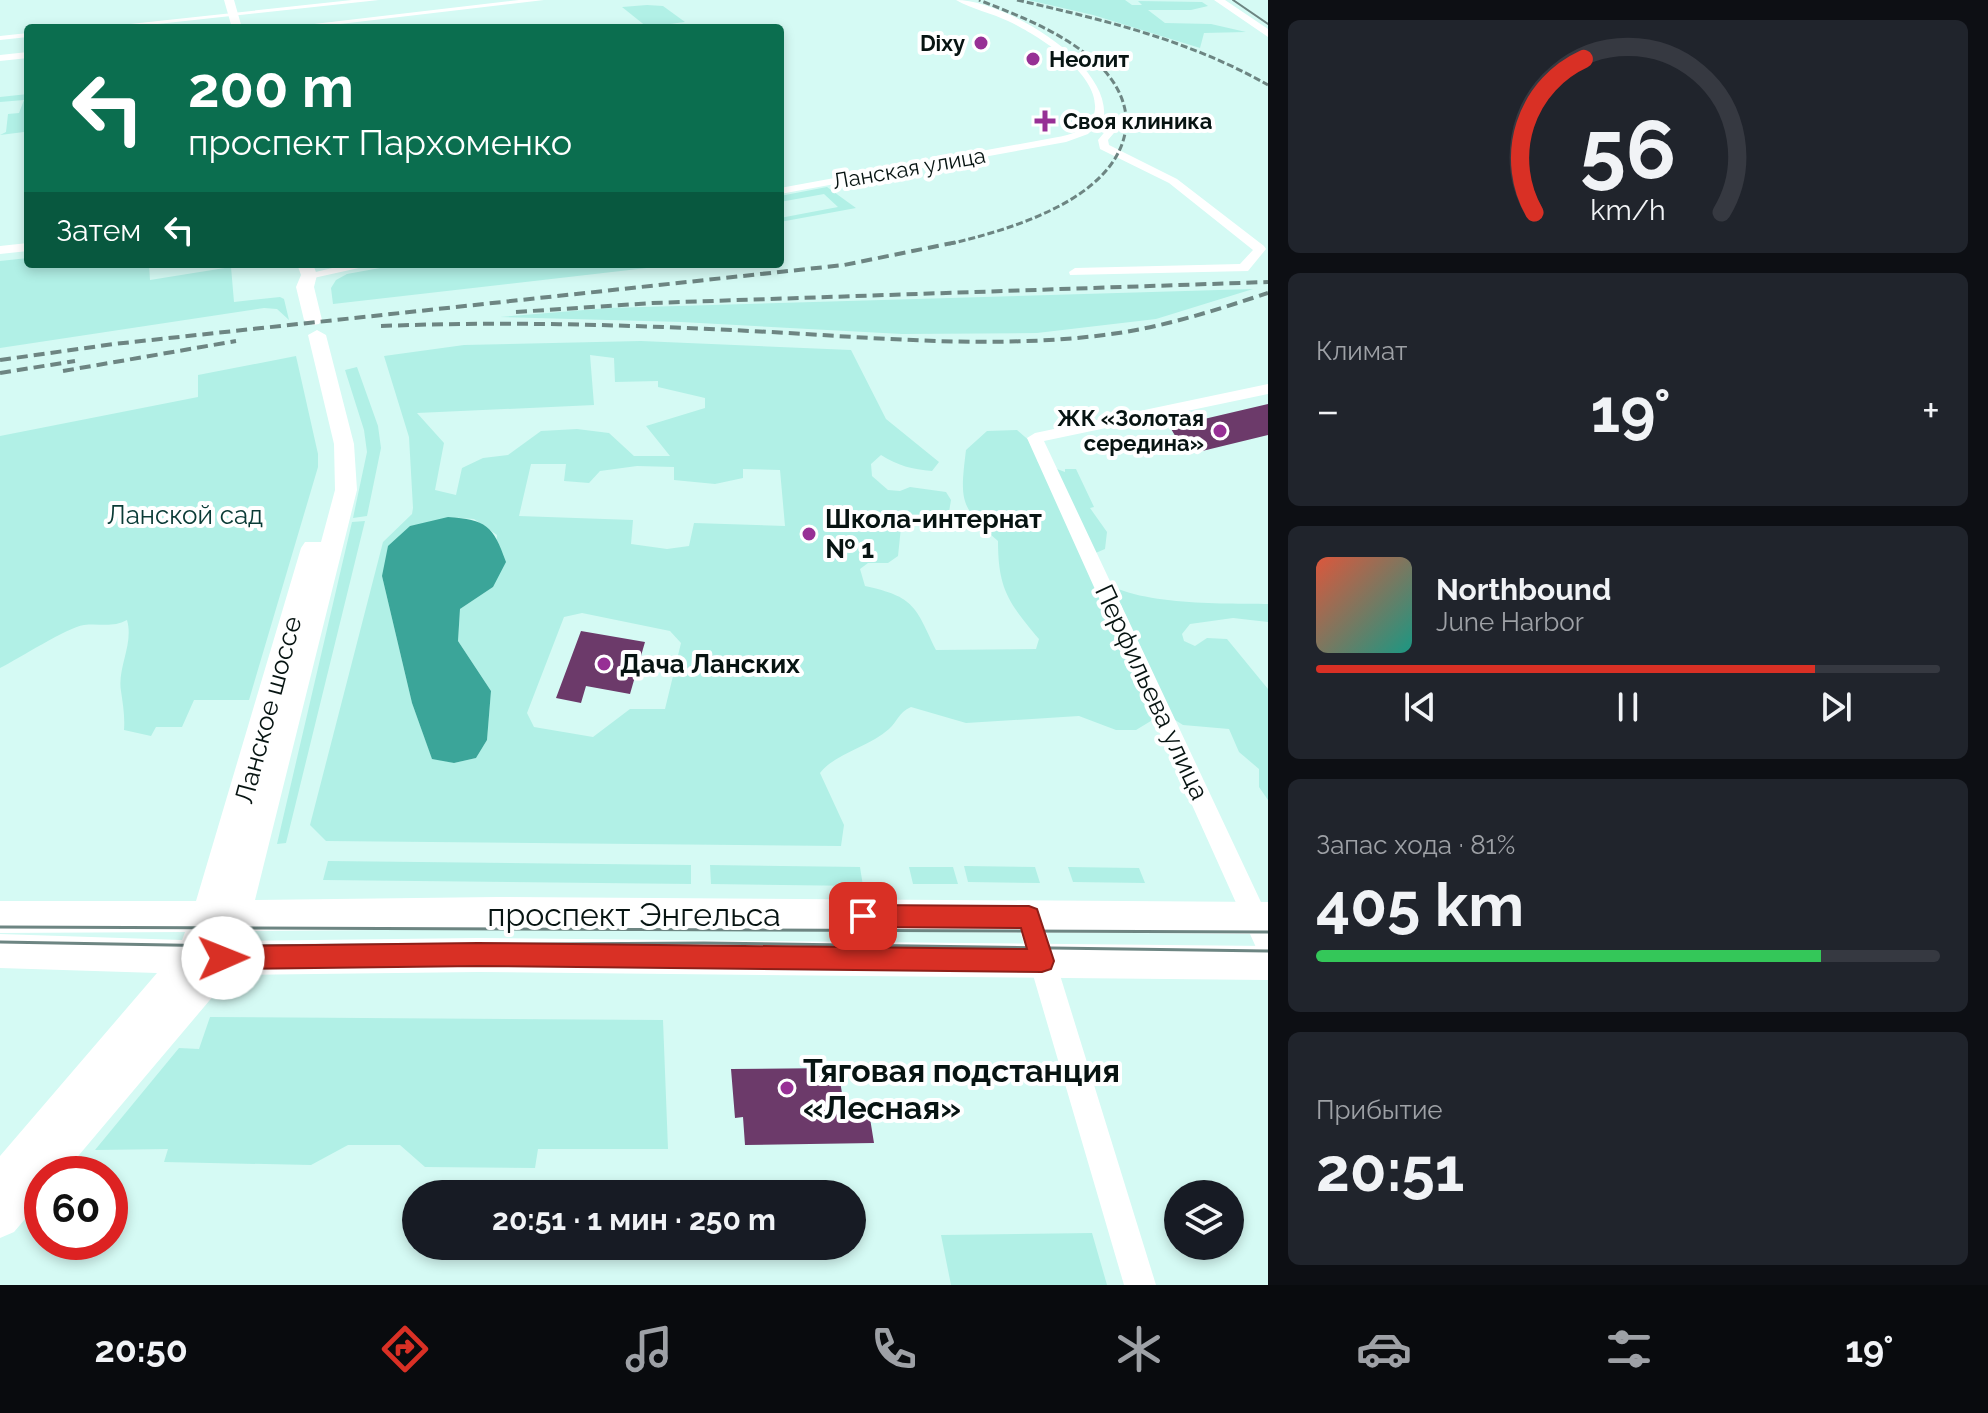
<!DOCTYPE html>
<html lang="ru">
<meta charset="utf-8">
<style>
:root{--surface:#171b24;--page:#20242c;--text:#f1f3f6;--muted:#9ea1a6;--line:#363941;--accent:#d93025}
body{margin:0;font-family:Raleway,sans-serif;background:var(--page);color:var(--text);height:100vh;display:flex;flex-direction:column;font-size:30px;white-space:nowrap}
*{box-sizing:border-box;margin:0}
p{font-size:26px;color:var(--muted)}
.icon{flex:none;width:44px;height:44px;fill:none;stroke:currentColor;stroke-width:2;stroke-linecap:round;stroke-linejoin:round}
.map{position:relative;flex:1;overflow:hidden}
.sheet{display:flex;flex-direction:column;gap:20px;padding:20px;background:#0d0f14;width:720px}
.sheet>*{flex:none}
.hud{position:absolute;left:24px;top:24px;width:760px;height:244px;border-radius:8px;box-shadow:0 4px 12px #0003;background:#0b6e4f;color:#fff;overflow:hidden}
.buttons{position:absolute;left:1164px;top:1180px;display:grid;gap:16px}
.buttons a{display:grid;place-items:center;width:80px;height:80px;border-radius:50%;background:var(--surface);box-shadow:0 4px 12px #0003;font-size:40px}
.speed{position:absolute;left:24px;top:1156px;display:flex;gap:16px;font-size:40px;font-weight:700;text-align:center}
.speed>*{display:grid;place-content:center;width:104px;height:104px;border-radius:50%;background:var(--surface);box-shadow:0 4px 12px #0003;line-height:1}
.speed .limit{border:12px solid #d22;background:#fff;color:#111}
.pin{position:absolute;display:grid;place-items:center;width:68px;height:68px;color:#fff;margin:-34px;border-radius:16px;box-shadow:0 4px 12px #0006}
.me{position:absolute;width:88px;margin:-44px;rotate:89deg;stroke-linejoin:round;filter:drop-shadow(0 0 6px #0008)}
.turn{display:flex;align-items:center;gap:28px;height:168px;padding:0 32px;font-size:36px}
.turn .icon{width:104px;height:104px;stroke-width:2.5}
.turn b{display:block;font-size:56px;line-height:68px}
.then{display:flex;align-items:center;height:76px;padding:0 32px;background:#0003;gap:16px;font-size:30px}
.big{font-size:60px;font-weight:700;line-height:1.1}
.sheet .widget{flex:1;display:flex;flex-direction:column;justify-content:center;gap:12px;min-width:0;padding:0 28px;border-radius:12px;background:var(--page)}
.sheet .dial{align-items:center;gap:0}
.dial svg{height:208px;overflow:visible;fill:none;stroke:var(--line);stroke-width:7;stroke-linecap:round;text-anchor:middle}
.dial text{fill:var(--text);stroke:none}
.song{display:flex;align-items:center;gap:24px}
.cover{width:96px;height:96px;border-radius:12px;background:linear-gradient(135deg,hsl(10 70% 55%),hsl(170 70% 35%))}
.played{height:8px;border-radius:4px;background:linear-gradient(90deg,var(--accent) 80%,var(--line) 80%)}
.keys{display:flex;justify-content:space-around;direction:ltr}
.heat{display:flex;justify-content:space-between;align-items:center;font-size:44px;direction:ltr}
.charge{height:12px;border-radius:6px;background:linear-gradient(90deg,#34c759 81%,var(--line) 0)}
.trip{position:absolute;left:402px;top:1180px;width:464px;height:80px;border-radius:40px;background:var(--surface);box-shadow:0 4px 12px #0003;font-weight:700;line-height:80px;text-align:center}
.dock{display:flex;height:128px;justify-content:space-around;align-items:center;background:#090b0e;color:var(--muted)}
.dock .icon{width:56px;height:56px}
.dock .on{color:var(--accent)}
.dock b{font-size:36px;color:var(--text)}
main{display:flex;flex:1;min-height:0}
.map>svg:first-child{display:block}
</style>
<main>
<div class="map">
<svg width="1268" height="1285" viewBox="0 0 1268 1285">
<rect width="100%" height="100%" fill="#d5faf4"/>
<path fill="#b1f0e6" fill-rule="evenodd" d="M1028,0h97l7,5h10l-4,-4 64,1 6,4 -17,4h-43l17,13 46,1 35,8 -42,1 -4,15 -107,-33z
M647,5l16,1 22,16 -38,5 -25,-20z
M28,94l-4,38 -24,3 6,-3 2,-18 11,-1 5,-13 -24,2v-5z
M827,187l29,21 -76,14v-4l58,-11 -14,-13 -44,8v-6z
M28,258v6h121l1,16 81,-13 3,35 46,-5 4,2 5,21 -12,-11 -13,-1 -264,40v-87z
M402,264h260l2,2 -331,38 -2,-16 5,-8 11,-6z
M1253,289l-97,30 -119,14 -135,1 -221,-12 -181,-5 109,-9z
M641,341l210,9 35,69 53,43 -7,9c-20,-2 -34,-5 -51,-16l-10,9 1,12 16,14 12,1 10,-4 36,5 5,8 -2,12 -47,6 -4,38 -10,7h-20l-8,6 5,17c50,11 50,20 71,64l100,-1 3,-10c-30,-36 -41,-49 -41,-98 -39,-34 -38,-41 -32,-91l21,-19 30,-1 15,13 6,19 27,10v-3h11l18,38 -4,1 17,24 -2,17 -19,8c2,5 4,13 8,17 32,33 130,29 174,30v18l-35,-4 -43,6 -8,10 2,7 11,5 12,-8 20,1 41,50v111l-9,-13v-18l-20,-17 -10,-23 -46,-4 -19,-12 -28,17h-20l-37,-14 -113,7 -55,-16c-13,6 -13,14 -22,22 -20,18 -55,25 -69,44l24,52 -3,21 -515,-5 -16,-16 73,-283 29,-28 1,-6 -4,-71 -25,-81 80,-11zM590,355l24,3 1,24 43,-1v6l47,11v10l-59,18 24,30h-36l-25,-23 -32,-4 -36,2 -33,24 -25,3 -21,10 -6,27 -21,-5 9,-47 -27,-30 177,-8zM531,464h35l-2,17 25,2 11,-12 37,-5 37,1v13l41,4 28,-6v-9l37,1 5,56 -91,-3 -5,23 -22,3 -36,-5 2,-24 -114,-4zM448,517l26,2 23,16 -4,52 -33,22 -2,32 33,50 -4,49 -11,18 -22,5 -22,-5 -20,-55 -30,-127zM582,613l88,18 11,12 -16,66h-35l-37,28 -59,-10 -7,-14 37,-96z
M296,356l22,98v13l-69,233h-55l-12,27h-26l-5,9 -27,-6c1,-14 -1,-25 -3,-39 -4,-23 13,-47 6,-71 -15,8 -27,3 -43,5 -18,3 -64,33 -84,43v-232l198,-39v-22z
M357,367l21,59 3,22 -14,68 -14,2 14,-66 -3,-22 -19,-60z
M365,521l-79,322 -9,1 75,-322z
M328,861l363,4v19l-368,-4z
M710,865l150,2 3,19 -152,-2z
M964,866l71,1 5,16 -72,-1z
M909,867h44l5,17h-45z
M1068,867l71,1 6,15 -72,-1z
M210,1017l453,3 5,129h-130l-3,19 -110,-1 -25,-22h-52l-37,20 -147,-3 4,-13 -73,1 84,-102 20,1z
M1092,1233l15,52h-156l-10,-50z"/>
<path fill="#3ba599" d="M448,517c38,3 45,8 58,45l-13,25 -33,22 -2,32 33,50 -4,49 -11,18 -22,5 -22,-4 -20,-56 -30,-127 6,-30 22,-20z"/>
<path fill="#6c3a6a" d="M1268,404v31l-74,18h-9l-15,-26z
M581,631l64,11 -15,52 -44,-8 -5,17 -25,-5z
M838,1068l6,38h24l6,37 -129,2 -2,-28 -8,1 -4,-49z"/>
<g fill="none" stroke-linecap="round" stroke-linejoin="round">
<path fill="#fff" fill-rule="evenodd" d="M352,0h27l-258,28h-28z
M519,0h25l-238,28h-26z
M956,0c48,0 153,62 148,116l15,11 -11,13 1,5 68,34 87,67 2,3 -18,22 -178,4 -1,-3 6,-4 165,-4 13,-14 -84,-67 -69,-34 -2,-9 10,-12 -9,-6 -11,12 -22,8 -286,52v-6l278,-51c16,-3 35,-9 37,-28 3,-37 -58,-74 -87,-88 -17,-8 -36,-12 -52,-21z
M28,33v4l-28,3v-4z
M28,52v6l-28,3v-6z
M28,243v8l-28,3v-8z
M349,264h28l-68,15 -6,-4z
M1268,384v10l-224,47 224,476v41l-9,-4 -232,-516 8,-5z
M1029,905l9,3 4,9 114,368h-32l-108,-368 4,-9z"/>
<path fill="#fff" fill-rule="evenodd" d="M224,0h10l8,28h-10z
M1214,0h11l43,29v8z
M297,264h16l4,11 -3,12 8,33 -3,4 -6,1 -9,-5 -8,-33 5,-12z
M317,330l9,5 28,109 3,46 -102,410 242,-3 771,5v32l-771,-5 -250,2 -3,10 234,-3 790,8v34l-790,-8 -247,3 -168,199h-21v25l-28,33 -14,6v-82l157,-183 -157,-5v-34l182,6 3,-8 -185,1v-32h196l105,-353 4,-6h16l14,-52 -1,-46 -26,-109z"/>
<path stroke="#6d8582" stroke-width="2" d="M1233,0l35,24"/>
<path stroke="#6d8582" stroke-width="3" d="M0,927l1268,5
M0,942l226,4 478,-3 564,8"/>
<path stroke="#6d8582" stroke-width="3" stroke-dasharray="7 3" stroke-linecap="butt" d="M1017,0c87,20 172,40 251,85
M949,244c60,-14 169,-45 177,-117 2,-22 -9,-44 -25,-60 -34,-33 -79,-50 -122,-67"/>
<path stroke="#6d8582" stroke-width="4" stroke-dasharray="11 6" stroke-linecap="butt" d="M516,312l136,-9 616,-21
M381,326c130,-5 259,-1 389,6 111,6 223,17 334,3 57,-7 109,-24 164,-42
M0,360l114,-16 730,-79 113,-23
M63,371l173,-30
M0,373l75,-12"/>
</g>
<path fill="#d93025" stroke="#8d1f18" stroke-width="2" d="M863,905l166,1 8,3 17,52 -3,8 -9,3 -564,-6 -255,3 -9,-3 -3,-8 3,-9 9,-3 255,-3 549,6 -6,-21 -158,-1 -8,-3 -4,-8 4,-8z"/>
<g fill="#973095" stroke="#fff" stroke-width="3">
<circle cx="981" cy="43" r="8"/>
<circle cx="1033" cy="59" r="8"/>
<path d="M1041 109h8v8h8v8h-8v8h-8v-8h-8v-8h8z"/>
<circle cx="1220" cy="431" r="8"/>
<circle cx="809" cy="534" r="8"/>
<circle cx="604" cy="664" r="8"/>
<circle cx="787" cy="1088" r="8"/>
</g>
<g text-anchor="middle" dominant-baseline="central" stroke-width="8" stroke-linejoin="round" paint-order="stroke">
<g font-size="22" font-weight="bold" fill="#071412" stroke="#fff" text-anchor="end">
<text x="965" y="43">Dixy</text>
<text x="1049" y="59" text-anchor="start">Неолит</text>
<text x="1063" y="121" text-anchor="start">Своя клиника</text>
<text x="1204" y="418">ЖК «Золотая<tspan x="1204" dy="25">середина»</tspan></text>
</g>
<g font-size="22" fill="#071412" stroke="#fff">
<text transform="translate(909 168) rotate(-10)">Ланская улица</text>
</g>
<g font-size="26" fill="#0a3b36" stroke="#fff">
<text x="185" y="515">Ланской сад</text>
</g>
<g font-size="26" font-weight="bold" fill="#071412" stroke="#fff" text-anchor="start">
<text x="825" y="519">Школа-интернат<tspan x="825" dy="30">№ 1</tspan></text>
<text x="620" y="664">Дача Ланских</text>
</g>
<g font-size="26" fill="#071412" stroke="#fff">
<text transform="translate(1152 692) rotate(65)">Перфильева улица</text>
<text transform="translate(268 710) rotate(-75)">Ланское шоссе</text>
</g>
<g font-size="32" fill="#071412" stroke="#fff">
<text x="634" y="914">проспект Энгельса</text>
</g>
<g font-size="32" font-weight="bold" fill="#071412" stroke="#fff" text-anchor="start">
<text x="803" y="1070">Тяговая подстанция<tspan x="803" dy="37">«Лесная»</tspan></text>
</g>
</g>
</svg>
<div class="buttons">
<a><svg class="icon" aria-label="layers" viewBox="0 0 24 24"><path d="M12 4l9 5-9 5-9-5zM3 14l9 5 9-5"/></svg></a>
</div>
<div class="speed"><div class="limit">60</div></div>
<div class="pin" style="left:863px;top:916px;background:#d93025"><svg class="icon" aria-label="arrive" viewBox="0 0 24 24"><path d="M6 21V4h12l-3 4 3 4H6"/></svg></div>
<svg class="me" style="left:223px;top:958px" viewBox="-20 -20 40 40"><circle r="19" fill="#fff"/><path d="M0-13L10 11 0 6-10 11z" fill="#d93025"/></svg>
<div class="trip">20:51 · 1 мин · 250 m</div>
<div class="hud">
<div class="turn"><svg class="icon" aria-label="left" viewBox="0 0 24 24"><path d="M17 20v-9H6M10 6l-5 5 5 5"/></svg><div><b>200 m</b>проспект Пархоменко</div></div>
<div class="then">Затем<svg class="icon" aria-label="left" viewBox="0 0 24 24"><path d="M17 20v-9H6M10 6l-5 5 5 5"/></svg></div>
</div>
</div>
<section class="sheet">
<div class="widget dial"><svg viewBox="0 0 100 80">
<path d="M14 69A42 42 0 1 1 86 69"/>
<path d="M14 69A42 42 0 0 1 33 10" stroke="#d93025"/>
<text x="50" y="56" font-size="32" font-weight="700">56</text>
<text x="50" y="72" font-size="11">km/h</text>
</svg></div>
<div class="widget"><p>Климат</p>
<div class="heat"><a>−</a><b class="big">19°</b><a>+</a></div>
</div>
<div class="widget">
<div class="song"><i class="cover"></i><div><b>Northbound</b><p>June Harbor</p></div></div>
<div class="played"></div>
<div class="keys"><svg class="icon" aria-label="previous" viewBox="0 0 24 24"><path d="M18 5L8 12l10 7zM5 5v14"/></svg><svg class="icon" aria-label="pause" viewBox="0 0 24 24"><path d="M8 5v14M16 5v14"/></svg><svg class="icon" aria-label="next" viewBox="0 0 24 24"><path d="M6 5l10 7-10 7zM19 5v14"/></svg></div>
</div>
<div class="widget"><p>Запас хода · 81%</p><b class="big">405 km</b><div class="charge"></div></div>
<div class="widget"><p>Прибытие</p><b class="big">20:51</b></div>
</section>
</main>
<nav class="dock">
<b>20:50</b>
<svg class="icon on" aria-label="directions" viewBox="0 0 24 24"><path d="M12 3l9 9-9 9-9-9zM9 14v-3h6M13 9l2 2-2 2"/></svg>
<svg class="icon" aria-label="music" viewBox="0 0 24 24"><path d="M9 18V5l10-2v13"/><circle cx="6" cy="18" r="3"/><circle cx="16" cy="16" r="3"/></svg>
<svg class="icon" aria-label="phone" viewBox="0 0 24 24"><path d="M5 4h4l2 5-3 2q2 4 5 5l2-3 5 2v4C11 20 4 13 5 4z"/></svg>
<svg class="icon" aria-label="climate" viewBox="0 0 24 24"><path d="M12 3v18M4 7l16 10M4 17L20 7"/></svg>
<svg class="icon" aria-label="car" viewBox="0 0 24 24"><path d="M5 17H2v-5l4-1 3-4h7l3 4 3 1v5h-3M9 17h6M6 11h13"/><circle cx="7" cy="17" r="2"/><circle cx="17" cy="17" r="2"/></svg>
<svg class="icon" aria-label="filters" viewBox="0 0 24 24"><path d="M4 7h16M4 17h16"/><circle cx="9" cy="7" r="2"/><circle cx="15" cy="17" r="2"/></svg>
<b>19°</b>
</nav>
